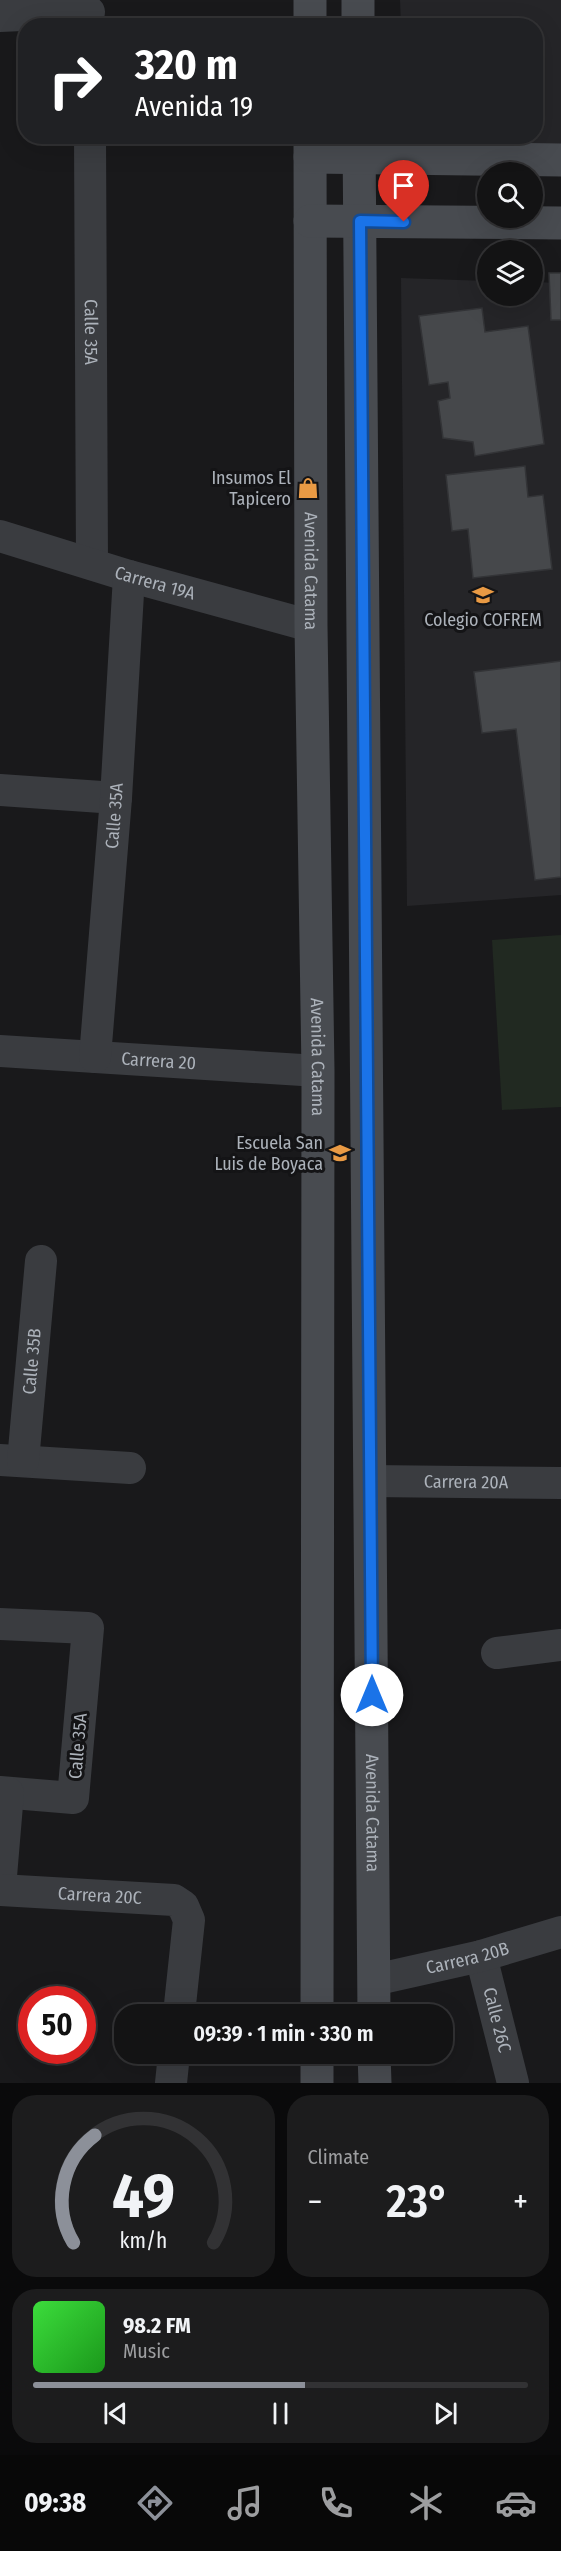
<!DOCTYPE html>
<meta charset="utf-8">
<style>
:root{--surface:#131314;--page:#1c1c1d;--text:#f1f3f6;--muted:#9d9ea0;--line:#323234;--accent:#8c9099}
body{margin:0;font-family:"Fira Sans Condensed",sans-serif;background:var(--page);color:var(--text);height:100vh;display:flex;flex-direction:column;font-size:22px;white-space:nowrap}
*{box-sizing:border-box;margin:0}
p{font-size:20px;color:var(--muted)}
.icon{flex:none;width:33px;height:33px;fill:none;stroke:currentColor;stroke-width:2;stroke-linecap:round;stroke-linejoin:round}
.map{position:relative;height:2083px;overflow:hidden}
.drawer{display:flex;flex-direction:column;gap:12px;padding:12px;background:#0a0a0b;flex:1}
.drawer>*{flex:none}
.hud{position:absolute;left:18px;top:18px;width:525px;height:126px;border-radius:24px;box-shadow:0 6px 24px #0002,0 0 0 2px var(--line);background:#202124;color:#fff;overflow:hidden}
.controls{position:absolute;left:477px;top:162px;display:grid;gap:12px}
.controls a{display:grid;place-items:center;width:66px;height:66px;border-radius:50%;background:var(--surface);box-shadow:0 6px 24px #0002,0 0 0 2px var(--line);font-size:30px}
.speed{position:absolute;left:18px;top:1986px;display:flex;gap:12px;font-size:30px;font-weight:700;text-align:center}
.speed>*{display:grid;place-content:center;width:78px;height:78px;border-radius:50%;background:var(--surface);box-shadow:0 6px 24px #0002,0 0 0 2px var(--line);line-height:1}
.speed .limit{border:9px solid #d22;background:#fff;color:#111}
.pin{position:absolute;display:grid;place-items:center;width:51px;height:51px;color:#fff;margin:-62px -26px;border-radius:50% 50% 50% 0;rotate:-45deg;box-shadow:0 0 6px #0007}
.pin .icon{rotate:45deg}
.me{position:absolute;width:66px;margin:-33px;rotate:0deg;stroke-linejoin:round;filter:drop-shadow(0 0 4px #0008)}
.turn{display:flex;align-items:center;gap:21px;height:126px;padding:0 18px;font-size:27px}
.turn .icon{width:78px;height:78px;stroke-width:2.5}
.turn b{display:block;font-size:42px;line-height:51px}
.big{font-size:45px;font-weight:600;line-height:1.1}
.drawer .tile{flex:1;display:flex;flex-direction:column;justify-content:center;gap:9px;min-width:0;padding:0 21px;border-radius:24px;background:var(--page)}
.drawer .dial{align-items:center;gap:0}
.dial svg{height:156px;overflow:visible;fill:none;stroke:var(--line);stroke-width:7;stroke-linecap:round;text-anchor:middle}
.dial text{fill:var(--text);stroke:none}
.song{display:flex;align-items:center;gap:18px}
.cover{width:72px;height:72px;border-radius:9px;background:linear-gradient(135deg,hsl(120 70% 55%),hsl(120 70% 35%))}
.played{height:6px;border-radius:3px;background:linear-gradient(90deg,var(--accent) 55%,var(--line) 55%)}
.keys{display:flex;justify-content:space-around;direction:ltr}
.heat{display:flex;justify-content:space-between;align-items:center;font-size:33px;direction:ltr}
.drawer .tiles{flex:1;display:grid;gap:12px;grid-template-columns:1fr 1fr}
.tile:last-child{grid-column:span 2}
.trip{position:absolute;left:114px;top:2004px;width:339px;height:60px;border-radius:24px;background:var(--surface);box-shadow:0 6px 24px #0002,0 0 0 2px var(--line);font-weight:600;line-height:60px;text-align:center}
.tab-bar{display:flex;height:96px;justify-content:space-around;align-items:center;background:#080808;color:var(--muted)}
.tab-bar .icon{width:42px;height:42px}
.tab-bar .on{color:var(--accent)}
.tab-bar b{font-size:27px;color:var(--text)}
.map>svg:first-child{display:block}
</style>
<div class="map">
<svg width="561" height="2083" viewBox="0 0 561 2083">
<rect width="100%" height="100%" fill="#19191b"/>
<path fill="#252528" d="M400,0h161v148l-159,-1v-10l134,-1v-110l-135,-1z
M401,278l86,3 1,15h44l1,-14 28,1v612l-154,11z"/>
<path fill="#212921" d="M561,935v172l-59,3 -10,-170z"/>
<path fill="#46484b" stroke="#333437" stroke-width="1.5" d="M549,273h12v47h-10z
M482,308l3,24 43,-6 16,118 -69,12 -2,-14 -30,-4 -5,-37 12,-3 -2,-16 -19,3 -10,-69z
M525,466l3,31 15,-2 9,74 -79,9 -5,-49 -16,2 -6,-56z
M561,661v216l-26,3 -19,-151 -34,4 -8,-61z"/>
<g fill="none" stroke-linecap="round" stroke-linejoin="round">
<g stroke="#3a3c40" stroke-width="32">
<path d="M0,16l89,-4"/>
<path id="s1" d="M90,136l2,428"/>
<path id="s2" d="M0,536l129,40 182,50"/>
<path d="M0,790l116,8"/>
<path id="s3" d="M0,1051l318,20"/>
<path id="s4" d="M95,1057l21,-259 13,-222"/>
<path d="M0,1460l130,8"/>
<path id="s5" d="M23,1461l18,-200"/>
<path id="s6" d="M370,1481l191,2"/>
<path d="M0,1624l88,4 -15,170 -73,-6"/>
<path d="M497,1653l64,-8"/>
<path d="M0,1888l8,-95"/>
<path id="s7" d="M0,1890l174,10 9,6 6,14 -10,94"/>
<path id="s8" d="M481,1956l32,127"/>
<path id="s9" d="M374,1980l107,-24 80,-24"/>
<path d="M171,2083l3,-29"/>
</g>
<g stroke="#484b50" stroke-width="33">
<path d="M310,0v26"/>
<path d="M358,0v26"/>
<path id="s10" d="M310,136l1,490 7,445 -1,943"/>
<path id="s11" d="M359,136l15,1878"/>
<path d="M310,157l251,3"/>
<path d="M310,221l251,2"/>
<path d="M374,2054l1,29"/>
<path d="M317,2083v-29"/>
</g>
</g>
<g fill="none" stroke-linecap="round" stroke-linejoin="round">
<defs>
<path id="route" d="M372,1695l-12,-1474 44,1"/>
</defs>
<use href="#route" stroke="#114b97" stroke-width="15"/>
<use href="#route" stroke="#1a73e8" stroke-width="10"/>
</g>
<defs>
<symbol id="shop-bare" viewBox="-9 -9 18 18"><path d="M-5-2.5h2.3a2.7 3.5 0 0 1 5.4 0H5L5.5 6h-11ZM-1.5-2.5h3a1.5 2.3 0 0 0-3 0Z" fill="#e99a44" stroke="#141416" stroke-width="2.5" paint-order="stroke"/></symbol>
<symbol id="university-bare" viewBox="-9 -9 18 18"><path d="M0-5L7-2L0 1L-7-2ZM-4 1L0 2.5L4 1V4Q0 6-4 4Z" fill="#e99a44" stroke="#141416" stroke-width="2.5" paint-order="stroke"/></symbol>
<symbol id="school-bare" viewBox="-9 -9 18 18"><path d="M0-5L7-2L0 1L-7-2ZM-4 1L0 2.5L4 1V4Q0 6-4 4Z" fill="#e99a44" stroke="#141416" stroke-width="2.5" paint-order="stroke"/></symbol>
</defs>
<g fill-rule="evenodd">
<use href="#shop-bare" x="293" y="473" width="30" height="30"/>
<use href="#university-bare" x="468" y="580" width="30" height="30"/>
<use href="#school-bare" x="325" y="1138" width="30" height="30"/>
</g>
<g text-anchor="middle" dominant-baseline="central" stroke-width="6" stroke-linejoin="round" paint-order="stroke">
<g font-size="18" fill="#acb2ba" stroke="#141416">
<text stroke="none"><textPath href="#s1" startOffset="196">Calle 35A</textPath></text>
<text stroke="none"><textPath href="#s10" startOffset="435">Avenida Catama</textPath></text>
<text stroke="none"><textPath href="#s2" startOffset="162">Carrera 19A</textPath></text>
<text stroke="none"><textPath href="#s4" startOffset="242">Calle 35A</textPath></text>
<text stroke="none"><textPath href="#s10" startOffset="921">Avenida Catama</textPath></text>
<text stroke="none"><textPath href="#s3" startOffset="159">Carrera 20</textPath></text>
<text stroke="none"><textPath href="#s5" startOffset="100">Calle 35B</textPath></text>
<text stroke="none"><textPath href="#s6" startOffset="96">Carrera 20A</textPath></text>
<text transform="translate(78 1746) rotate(-85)">Calle 35A</text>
<text stroke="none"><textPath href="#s11" startOffset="1677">Avenida Catama</textPath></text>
<text stroke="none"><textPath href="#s7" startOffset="100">Carrera 20C</textPath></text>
<text stroke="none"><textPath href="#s9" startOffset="96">Carrera 20B</textPath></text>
<text stroke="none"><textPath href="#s8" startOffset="66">Calle 26C</textPath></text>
</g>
<g font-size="18" fill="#acb2ba" stroke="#141416" text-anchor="end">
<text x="291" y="478">Insumos El<tspan x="291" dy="21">Tapicero</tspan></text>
<text x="483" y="620" text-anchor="middle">Colegio COFREM</text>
<text x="323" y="1143">Escuela San<tspan x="323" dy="21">Luis de Boyaca</tspan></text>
</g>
</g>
</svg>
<div class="controls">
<a><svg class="icon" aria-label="search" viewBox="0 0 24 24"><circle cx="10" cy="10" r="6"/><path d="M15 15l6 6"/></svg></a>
<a><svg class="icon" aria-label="layers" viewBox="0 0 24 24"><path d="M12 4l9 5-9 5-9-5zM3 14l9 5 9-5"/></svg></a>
</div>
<div class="speed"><div class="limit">50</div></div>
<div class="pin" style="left:404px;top:222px;background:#d93025"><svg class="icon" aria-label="arrive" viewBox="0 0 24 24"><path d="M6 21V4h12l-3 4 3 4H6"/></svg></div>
<svg class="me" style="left:372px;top:1695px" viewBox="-20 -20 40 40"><circle r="19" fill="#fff"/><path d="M0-13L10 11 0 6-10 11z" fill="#1a73e8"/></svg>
<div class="trip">09:39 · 1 min · 330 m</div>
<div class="hud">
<div class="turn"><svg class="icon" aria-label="right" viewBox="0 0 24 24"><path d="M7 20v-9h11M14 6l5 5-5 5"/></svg><div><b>320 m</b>Avenida 19</div></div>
</div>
</div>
<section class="drawer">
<div class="tiles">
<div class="tile dial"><svg viewBox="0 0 100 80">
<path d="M14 69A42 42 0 1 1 86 69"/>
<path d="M14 69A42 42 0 0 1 25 14" stroke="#8c9099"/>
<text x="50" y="56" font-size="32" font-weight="700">49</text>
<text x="50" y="72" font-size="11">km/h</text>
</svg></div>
<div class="tile"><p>Climate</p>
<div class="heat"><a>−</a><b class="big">23°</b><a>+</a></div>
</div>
<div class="tile">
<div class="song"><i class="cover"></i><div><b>98.2 FM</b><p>Music</p></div></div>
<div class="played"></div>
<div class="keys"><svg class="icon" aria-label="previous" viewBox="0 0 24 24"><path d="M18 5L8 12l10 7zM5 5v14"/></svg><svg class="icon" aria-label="pause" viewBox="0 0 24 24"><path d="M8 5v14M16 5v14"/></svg><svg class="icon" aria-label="next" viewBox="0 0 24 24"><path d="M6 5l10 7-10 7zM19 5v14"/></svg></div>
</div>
</div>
</section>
<nav class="tab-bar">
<b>09:38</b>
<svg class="icon on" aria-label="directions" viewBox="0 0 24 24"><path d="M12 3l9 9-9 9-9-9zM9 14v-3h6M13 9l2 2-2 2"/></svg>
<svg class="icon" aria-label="music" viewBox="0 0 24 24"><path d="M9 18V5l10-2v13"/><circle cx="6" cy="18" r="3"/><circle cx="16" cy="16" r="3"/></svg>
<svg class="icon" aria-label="phone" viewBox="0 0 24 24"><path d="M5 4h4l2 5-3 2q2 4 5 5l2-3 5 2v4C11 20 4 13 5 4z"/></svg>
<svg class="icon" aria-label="climate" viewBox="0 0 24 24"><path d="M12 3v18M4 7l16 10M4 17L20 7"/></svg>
<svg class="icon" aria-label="car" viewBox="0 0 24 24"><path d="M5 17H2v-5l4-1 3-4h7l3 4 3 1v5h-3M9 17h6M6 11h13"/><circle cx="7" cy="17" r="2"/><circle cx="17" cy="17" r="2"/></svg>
</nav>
